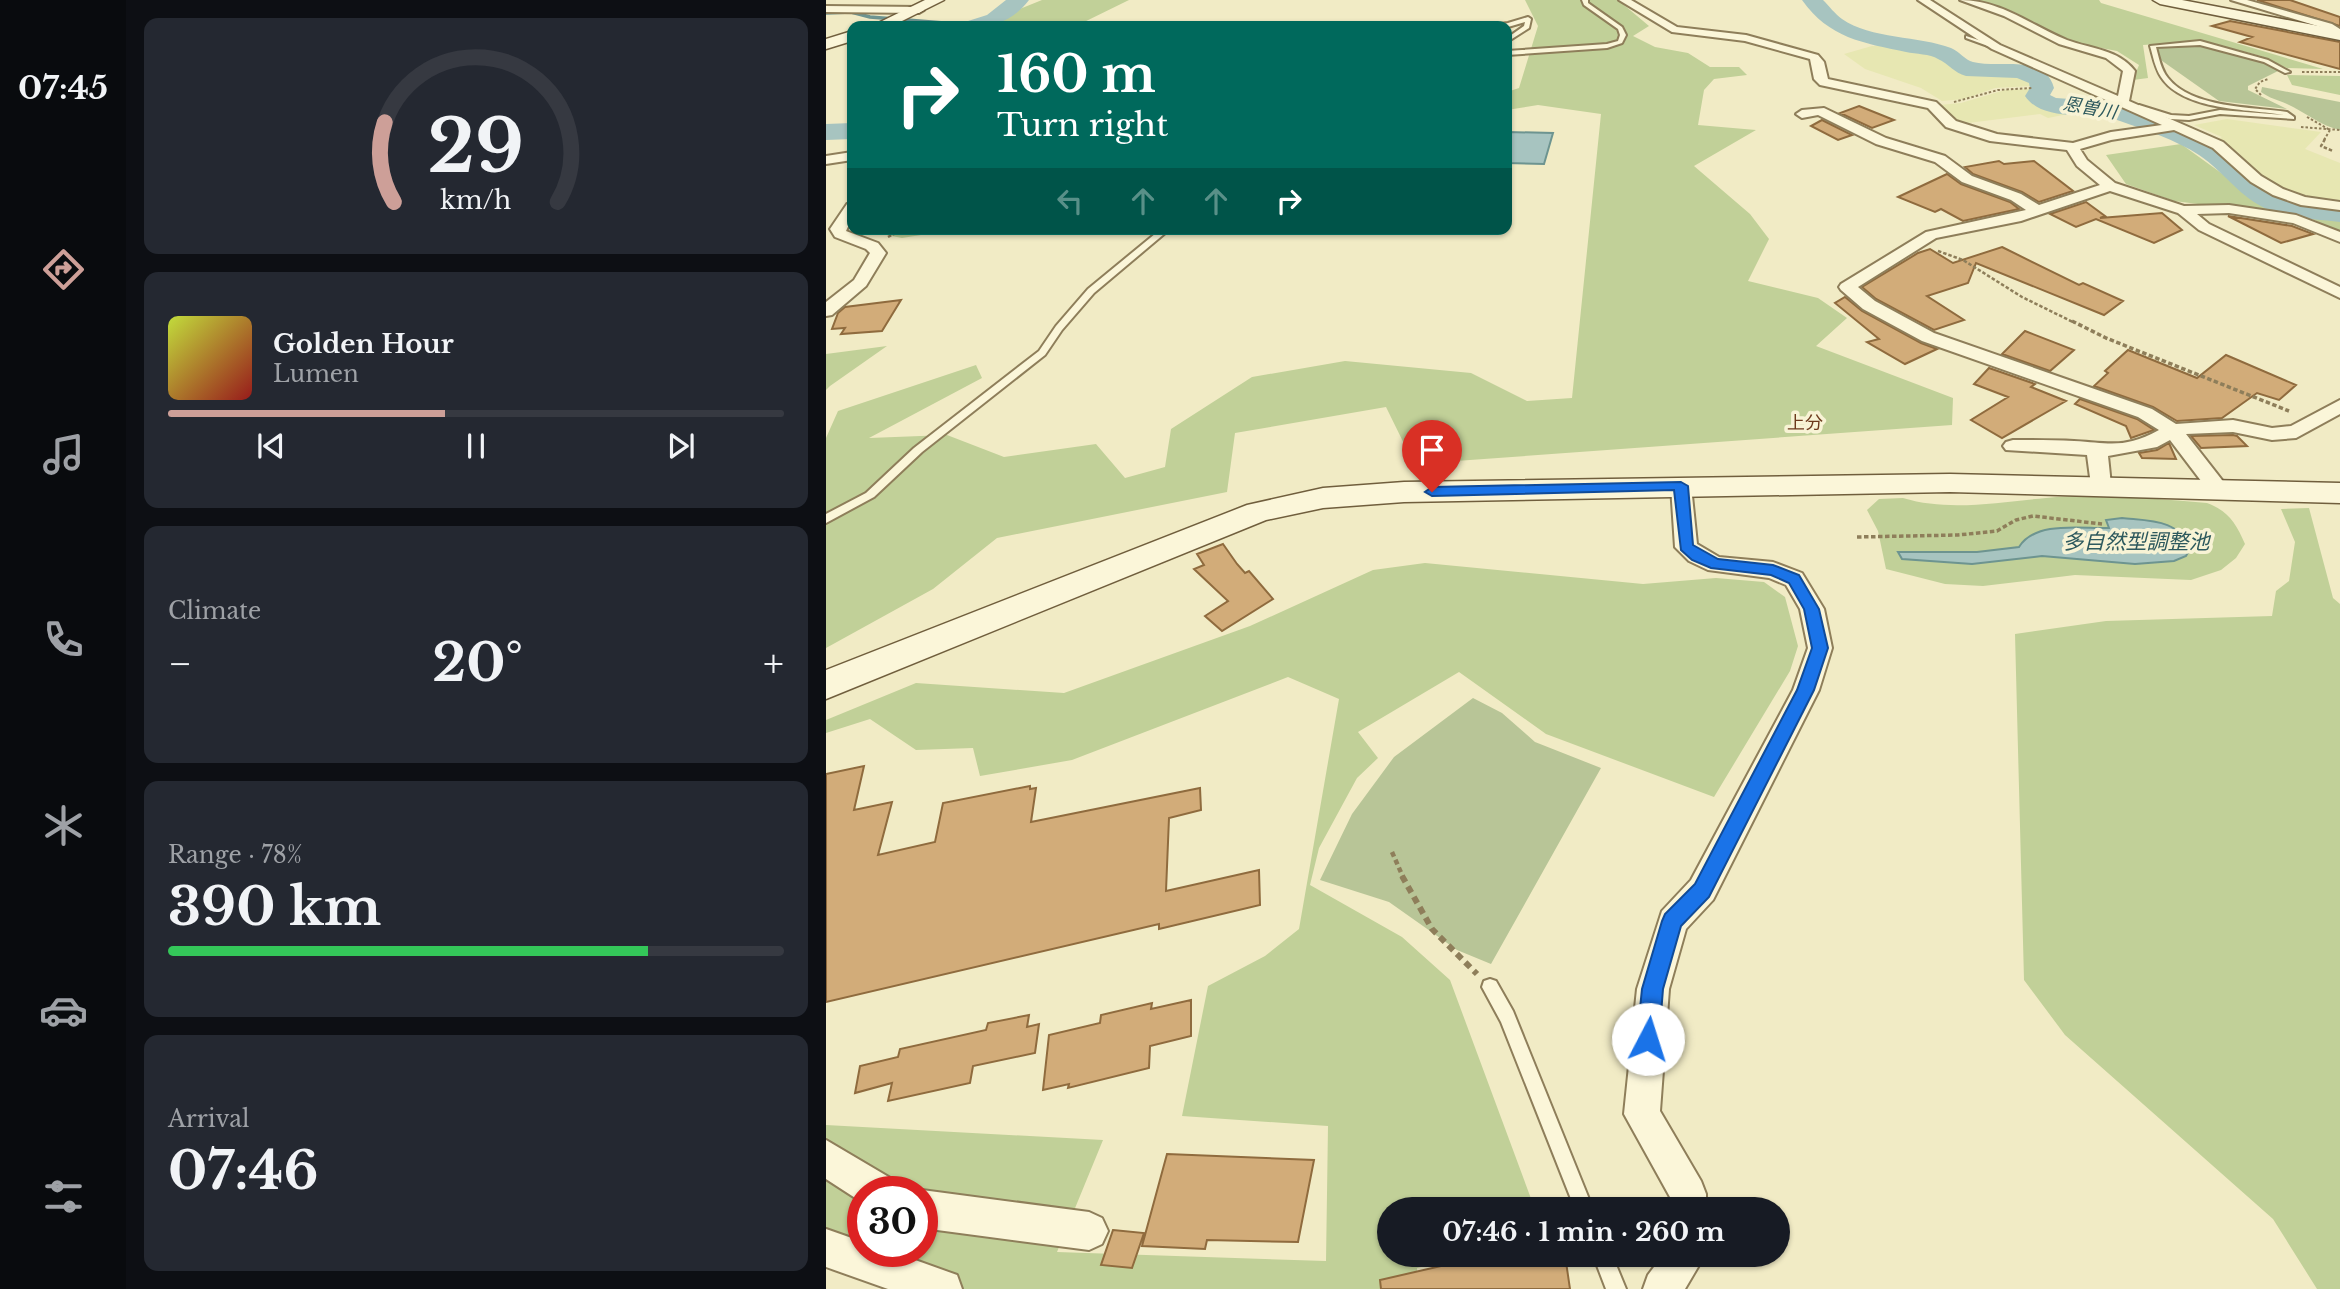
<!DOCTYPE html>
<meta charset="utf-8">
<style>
:root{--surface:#171b24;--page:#242831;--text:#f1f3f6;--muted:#9ea1a6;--line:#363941;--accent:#cd9f98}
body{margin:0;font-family:"Libre Baskerville","Noto Sans JP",serif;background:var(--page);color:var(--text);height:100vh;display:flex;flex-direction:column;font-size:26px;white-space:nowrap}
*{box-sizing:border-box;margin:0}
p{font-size:23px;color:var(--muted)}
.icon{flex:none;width:38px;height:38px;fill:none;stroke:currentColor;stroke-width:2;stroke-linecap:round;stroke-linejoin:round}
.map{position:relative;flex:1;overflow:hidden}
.sheet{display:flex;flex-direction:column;gap:18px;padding:18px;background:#0d0f14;width:700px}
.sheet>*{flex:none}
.banner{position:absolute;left:21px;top:21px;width:665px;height:214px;border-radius:14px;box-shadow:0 2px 5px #0004;background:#00695c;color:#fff;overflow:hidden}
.speed{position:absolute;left:21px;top:1176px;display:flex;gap:14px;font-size:35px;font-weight:700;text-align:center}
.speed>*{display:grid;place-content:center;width:91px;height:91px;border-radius:50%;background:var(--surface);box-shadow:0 2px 5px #0004;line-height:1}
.speed .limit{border:10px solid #d22;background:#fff;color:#111}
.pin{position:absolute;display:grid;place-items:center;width:60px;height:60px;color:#fff;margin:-72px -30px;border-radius:50% 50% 50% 0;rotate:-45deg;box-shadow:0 0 7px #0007}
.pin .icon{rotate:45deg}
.me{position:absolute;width:77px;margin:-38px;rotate:5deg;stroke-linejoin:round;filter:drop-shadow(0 0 5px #0008)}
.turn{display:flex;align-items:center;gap:24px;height:147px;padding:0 35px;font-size:32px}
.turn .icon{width:91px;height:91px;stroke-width:2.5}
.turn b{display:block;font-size:49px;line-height:60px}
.lanes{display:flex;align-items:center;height:66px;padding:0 35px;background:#0003;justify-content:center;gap:35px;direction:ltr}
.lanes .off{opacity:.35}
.big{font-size:52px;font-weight:700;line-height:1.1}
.sheet .card{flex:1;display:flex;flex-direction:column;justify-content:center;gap:10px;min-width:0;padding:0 24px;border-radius:14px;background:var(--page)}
.sheet .dial{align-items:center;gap:0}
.dial svg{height:182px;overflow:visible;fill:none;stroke:var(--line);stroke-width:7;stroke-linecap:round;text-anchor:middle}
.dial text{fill:var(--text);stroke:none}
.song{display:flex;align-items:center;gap:21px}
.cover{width:84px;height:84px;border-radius:10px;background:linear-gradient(135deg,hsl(70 70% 55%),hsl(0 70% 35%))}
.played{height:7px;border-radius:4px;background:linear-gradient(90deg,var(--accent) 45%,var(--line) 45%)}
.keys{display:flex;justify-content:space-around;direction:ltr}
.heat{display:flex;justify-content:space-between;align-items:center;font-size:38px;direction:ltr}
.charge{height:10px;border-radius:5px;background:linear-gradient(90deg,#34c759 78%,var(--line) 0)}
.trip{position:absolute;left:551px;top:1197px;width:413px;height:70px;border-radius:35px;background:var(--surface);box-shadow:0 2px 5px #0004;font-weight:700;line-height:70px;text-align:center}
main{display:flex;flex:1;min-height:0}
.menu{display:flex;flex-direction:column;width:126px;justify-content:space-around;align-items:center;background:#090b0e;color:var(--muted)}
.menu .icon{width:49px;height:49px}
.menu .selected{color:var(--accent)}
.menu b{font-size:32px;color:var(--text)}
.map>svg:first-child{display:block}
</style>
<main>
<nav class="menu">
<b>07:45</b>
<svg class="icon selected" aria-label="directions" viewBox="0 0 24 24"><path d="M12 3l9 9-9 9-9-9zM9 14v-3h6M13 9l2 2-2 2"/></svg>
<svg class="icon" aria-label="music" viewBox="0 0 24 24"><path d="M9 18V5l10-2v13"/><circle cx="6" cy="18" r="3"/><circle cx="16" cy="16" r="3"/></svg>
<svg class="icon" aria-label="phone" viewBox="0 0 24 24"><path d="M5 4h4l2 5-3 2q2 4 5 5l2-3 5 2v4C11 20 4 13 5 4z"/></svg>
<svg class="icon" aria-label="climate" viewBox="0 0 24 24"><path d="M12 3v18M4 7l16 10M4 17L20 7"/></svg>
<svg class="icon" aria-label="car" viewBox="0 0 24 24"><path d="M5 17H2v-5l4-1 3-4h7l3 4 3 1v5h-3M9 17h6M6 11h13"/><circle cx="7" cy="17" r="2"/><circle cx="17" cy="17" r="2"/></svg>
<svg class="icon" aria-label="filters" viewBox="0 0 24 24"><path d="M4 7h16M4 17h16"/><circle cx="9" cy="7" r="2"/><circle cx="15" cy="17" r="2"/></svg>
</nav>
<section class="sheet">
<div class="card dial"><svg viewBox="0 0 100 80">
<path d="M14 69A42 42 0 1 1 86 69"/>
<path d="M14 69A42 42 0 0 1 10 34" stroke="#cd9f98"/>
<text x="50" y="56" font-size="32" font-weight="700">29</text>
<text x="50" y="72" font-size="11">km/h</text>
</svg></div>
<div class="card">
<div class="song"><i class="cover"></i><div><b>Golden Hour</b><p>Lumen</p></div></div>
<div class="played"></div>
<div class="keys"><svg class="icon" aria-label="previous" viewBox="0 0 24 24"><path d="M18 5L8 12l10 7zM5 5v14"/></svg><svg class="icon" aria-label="pause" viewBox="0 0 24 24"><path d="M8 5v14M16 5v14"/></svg><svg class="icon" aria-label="next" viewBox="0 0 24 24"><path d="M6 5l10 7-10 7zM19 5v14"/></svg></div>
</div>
<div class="card"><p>Climate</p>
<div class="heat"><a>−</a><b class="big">20°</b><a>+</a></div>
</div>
<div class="card"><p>Range · 78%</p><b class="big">390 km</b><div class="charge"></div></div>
<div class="card"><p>Arrival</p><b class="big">07:46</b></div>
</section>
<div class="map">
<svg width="1514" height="1289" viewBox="0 0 1514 1289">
<rect width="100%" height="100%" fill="#f1ebc5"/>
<path fill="#e7e7b2" d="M1046,46h15l39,6 43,20 51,2 11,6 1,6 -37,2 -31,11 -22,2 -21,-13 -56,-19 -21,-15z
M1205,89l-4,7 2,4 39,14 -20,4 -8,-4 -80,10 -21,-19 22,-2 44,-13z
M1401,119l94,13 -16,17 35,14v40l-33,-2 -36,-17 -22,-17 -10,-14 -23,-13 6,-3 -28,-12z"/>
<path fill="#c1d098" d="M216,0h87l-53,26h-98z
M699,0h93l31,26 -16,10 22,11 33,6 22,14h29l8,8 -33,4 -10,11 -6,35 58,5 -62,36 56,48 19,25 -21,42 70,17 29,20 -31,28 137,52 -1,27 -538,39 -28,-57 -151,26 -8,59 -230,46 -64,51 -107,59v-210l12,-27 138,-46 6,13 -113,60 78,-3 57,22 92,-13 29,34 40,-11 6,-38 81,-52 93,-16 126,12 56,28 45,-3 29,-284 -63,-9 -31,5v-18l12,-4 19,-62z
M1152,0h121l2,3 222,66 -36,-1 -26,-12 -58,-15 -60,4 5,33 -15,2 6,-15 -22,-14 -47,-9 -56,-30z
M1461,75l53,1v19l-48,-10z
M1355,144l79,57 80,15v16l-30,-14 -136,-17 -48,-17 -20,-29z
M30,229h103l-57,9z
M61,346l-57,40 -4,4v-36z
M1077,498c46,14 96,4 143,0 51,-5 109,1 161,5 21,8 29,20 38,41l-9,14 -15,12 -30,10 -116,-5 -92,11 -38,-2 -59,-15 -8,-38 -11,-21 12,-11z
M1483,508l24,90 7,6v685h-23l-44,-70 -208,-184 -41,-55 -9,-346 91,-13 166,-5 4,-25 13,-10 6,-39 -14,-33z
M599,563l218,21 73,-6 48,4 21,15 13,49 -8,25 -76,126 -168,-63 -87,-62 -101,60 20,26 -21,20 -38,70 -9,37 92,52 48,43 83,224 -1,5h-142v46h80l-53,13 1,21h-466l-81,-38h51v-59h-59v56l-37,-13v-110l277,15 -46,112 269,9 2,-135 -146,-10 26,-130 57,-30 34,-27 40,-230 -51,-22 -216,83 -92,16 -7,-28 -57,2 -46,-31 -44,14v-13l90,-37 148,10 186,-67 123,-56z"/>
<path fill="#b8c597" d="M1373,44l64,17 17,9 -32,16v4l39,19 -68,-8 -61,-43 -2,-11z
M1436,87l78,15v28c-19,-4 -35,-18 -53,-26 -9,-4 -18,-6 -26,-12z
M647,698l29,15 33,29 66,26 -110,196 -34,-14 -68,-48 -69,-22 32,-66 42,-57z"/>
<path fill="#a7c4c0" stroke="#6d9490" stroke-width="2" d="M681,132l46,1 -9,31 -37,-1z
M1296,518c27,3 58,1 68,31l-4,7 -12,5 -39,3 -93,-8 -70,8 -70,-5 -4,-7h79l42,-5c17,-27 64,-18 90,-19l-3,-8z"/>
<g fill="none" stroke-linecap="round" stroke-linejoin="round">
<path stroke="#6d9490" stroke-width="3.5" d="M0,13l25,-1 19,5 74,6 3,3"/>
<path fill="#a7c4c0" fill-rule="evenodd" d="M180,0h23c-18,23 -36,27 -64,26l3,-5 19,-6z
M976,0h21c6,6 12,14 19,19 28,20 78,17 109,29 8,3 14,12 22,14 26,7 72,-9 81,26l-4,7 6,3 56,4 52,18 54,24 42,38 29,15 51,7v18c-22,-3 -49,-3 -69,-11 -33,-14 -45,-38 -72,-56 -23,-15 -53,-25 -79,-34 -29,-11 -76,3 -95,-25l5,-8 -1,-5 -12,-5 -51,-2c-12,-3 -17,-12 -28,-17 -8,-5 -22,-5 -32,-7 -43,-9 -77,-14 -104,-52z
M26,123v16l-26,1v-16z"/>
</g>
<path fill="#d2ac79" stroke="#8f6b3e" stroke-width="2" d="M1431,0h33l50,17v9z
M1404,21l110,21v27l-100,-27 12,-5 -40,-11z
M1033,106l35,14 -22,8 -32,-15z
M996,120l30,15 -14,5 -27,-14z
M1173,161l5,3 30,-3 39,30 -34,11 -17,-10 -49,-18 -8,-7z
M1121,174l14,10 49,18 9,7 -56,12 -22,-12 -6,3 -37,-15z
M1260,202l19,14 -5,2 62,-5 20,17 -28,13 -58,-24 -20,8 -26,-13z
M1402,216l64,10 21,8 -32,9z
M1176,247l77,38 4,-2 40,18 -19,14 -128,-52 -8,20 -41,13 37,24 -30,10 -58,-31 -14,-12 56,-34 12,-4 23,14z
M1019,297l17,14 59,32 16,6 -32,15 -38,-22 12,-3 -44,-36z
M75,300l-19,31 -41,3 4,-6 -13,1 6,-16 7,-6z
M1199,331l49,19 -24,21 -48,-17z
M1302,350l69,28 29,-23 70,30 -17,15 -22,-7 -35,25 -45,3 -24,-14 -59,-21 14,-13 -3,-2z
M1163,368l46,16 -4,3 35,14 -64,37 -31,-18 37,-23 -34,-13z
M1254,399l57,20 17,11 -23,8 -5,-12 -51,-22z
M1407,435l4,1 10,10 -46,2 -10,-12z
M1343,443l7,16 -34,-1 -3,-5 18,-3z
M397,544l14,20 8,9 4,-2 24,28 -51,32 -17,-15 23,-15 -34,-32 10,-4 -7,-11z
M38,766l-10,44 38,-8 -14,53 57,-13 8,-39 87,-17v3l6,-1 -5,34 169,-34 1,22 -32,8 -3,73 93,-21 1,35 -101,24v-5l-333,78v-228z
M365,1000v36l-41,10 -1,22 -81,20 1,-4 -26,6 6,-55 51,-12 1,-8 51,-12 -1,6z
M203,1015l-2,12 12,-3 -4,29 -62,13 -3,17 -82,18 4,-18 -37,10 5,-27 38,-9 2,-8 86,-19 2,-7z
M341,1154l147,6 -16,82 -91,-2 -2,9 -63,-3z
M287,1230l31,3 -12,35 -31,-3z
M663,1255h76l5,34h-189l-1,-9z"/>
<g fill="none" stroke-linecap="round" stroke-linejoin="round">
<defs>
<path id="lane" d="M756,0h6v3l34,24 4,8 -4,8 -15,5 -100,7v-4l100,-7 11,-3 2,-6 -2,-6 -34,-24z
M702,17l3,2 -2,9 -22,14v-4l17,-12 1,-4 -17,5 -26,-1 26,-3z
M1140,36l25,8 -3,2 -22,-8z
M1374,41l68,19 22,12 -5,1 -21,-11 -64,-17 -44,2c3,11 5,23 12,31 23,30 85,29 119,34l7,5v2l-74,-5 -31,6 -19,-1 -33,-11 2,-3 32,10 18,1 31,-6 64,5c-35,-6 -101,-4 -123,-38 -6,-9 -8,-21 -11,-31z
M335,229h9l-76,64 -32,37 -17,25 -123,97 -48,45 -48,26v-9l40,-21 48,-45 125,-97 17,-25 32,-37z
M664,979l6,2 17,30 80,198h-18l-74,-187 -19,-35 2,-6z
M767,1255h19l14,34h-20z"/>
<path id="street" d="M793,0h12l46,27 69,8 72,20 6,7 4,17 108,23 20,19 41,13 76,9 38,-11 51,-7 -170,-76 -74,-49h12l70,45 118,51 5,-25 -17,-13 -47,-14 -55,-28 -44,-16c40,0 71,25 107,40 24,9 51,9 68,31l-6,30 94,41 38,34 22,13 22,8 35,5v8l-39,-5 -28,-10 -22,-13 -38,-34 -39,-18 -63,10 -31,9 7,11 28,23 69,23 45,-1 67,10 44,17v10l-47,-19 -64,-10 -32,1 12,10 131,63v11l-141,-68 -21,-17 -68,-22 -89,30 -85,17 -78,49 17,14 59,32 218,76 24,15 57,-4 39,8 19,-2 49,-26v14l-44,24 -24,2 -39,-8 -47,2 43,55 -4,5h-14l-41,-54 -13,7 -49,9 3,29 -3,5h-14l-3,-5 -4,-30 -81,-5 -3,-4 3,-4 7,-2c20,0 41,0 61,1 36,2 50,8 85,-11l-21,-13 -216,-76 -59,-32 -22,-19 -2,-3 2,-3 85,-52 100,-22 -15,-10 -49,-18 -27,-20 -59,-18 -58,-29 -16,3 -6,-4 6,-4 22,-2 62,30 59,18 27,20 49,18 18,11 61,-20 -23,-19 -10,-16 -77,-9 -44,-14 -18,-19 -108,-23 -6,-6 -4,-20 -65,-18 -73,-9z
M1405,0h16l85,24 8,5v8l-16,-9z
M0,6l93,1 5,3 -5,3 -93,-1z
M26,152v8l-26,4v-8z
M26,203v15l-6,13 32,12 8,10 -20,33 -34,29 -6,1v-14l28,-22 16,-27 -4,-4 -31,-12 -5,-8 17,-25z
M855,479l7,2 3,5 6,58 22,13 54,5 29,11 22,36 8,39 -13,42 -106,210 -27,29 -17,60 -9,122 41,70 5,13v15h-36v-12l-46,-83 13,-125 25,-78 29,-31 102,-190 15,-42 -8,-39 -14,-24 -17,-7 -61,-8 -19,-9 -14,-14 -4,-61 3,-5z
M0,1140l66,39 5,13h-34v11l-37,-24z
M96,1190l167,22 13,6 6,13 -6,13 -13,6 -167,-22v-36h-3z
M0,1229l37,13v9h27l67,24 5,14h-74l-62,-22z
M837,1255h42l-20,34h-42l5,-14z"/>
<path id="secondary" d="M99,0h19l-52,26h-20z
M1327,0h29l158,30v10l-180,-36z
M26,31v10l-26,8v-10z
M1124,474l390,9v20l-390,-11 -546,10 -81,6 -57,12 -440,179v-29l421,-165 76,-17 81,-6z"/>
</defs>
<use href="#lane" stroke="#8e7e5a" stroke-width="4"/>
<use href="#street" stroke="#8e7e5a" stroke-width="4"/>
<use href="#secondary" stroke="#705e3d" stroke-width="3"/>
<path stroke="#8e7e5a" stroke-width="2" stroke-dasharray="2.5 2" stroke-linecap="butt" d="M1476,72h38
M1435,95l-6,-6 5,-7 8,-3
M1128,102l44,-12 34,-2
M1481,117l23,13
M1475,127l39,3
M1498,140l6,-10"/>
<path stroke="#8e7e5a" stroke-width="2.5" stroke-dasharray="3.5 2" stroke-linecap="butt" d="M1499,139l-4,7 12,5
M62,237l10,-5 -9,-3
M1112,251l25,9 59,37 53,26"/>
<path stroke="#8e7e5a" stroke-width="3.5" stroke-dasharray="4.5 2.5" stroke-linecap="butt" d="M1246,321l34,17 183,73
M1031,537l101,-2 39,-4 19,-11 17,-4 69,8"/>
<path stroke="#8e7e5a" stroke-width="4.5" stroke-dasharray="5 3.5" stroke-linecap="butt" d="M566,852l11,25"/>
<path stroke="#8e7e5a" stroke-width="6" stroke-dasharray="7 5" stroke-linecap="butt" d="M576,876l30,53 45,45"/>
<use href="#lane" fill="#fbf6d9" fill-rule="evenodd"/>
<use href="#street" fill="#fbf6d9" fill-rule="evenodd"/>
<use href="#secondary" fill="#fbf6d9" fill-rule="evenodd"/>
</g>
<path fill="#1a73e8" stroke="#114b97" stroke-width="2" d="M855,482l7,4 5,59 25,14 55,6 26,10 20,34 9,39 -14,42 -105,207 -28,29 -18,63 -4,50 -3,8 -8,3 -7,-3 -4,-8 5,-50 20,-68 3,-7 30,-30 102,-194 15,-42 -8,-39 -15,-26 -18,-8 -60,-7 -19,-8 -11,-10 -7,-60 -242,6 -7,-4 7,-5z"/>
<g text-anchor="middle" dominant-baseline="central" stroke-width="7" stroke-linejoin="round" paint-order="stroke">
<g font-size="18" font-style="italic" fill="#2d595d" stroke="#f8f3d5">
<text transform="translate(1264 108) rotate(10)">恩曽川</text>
</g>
<g font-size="18" fill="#6c391b" stroke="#f8f3d5">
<text x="979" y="423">上分</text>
</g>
<g font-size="21" font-style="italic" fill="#2d595d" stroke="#f8f3d5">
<text x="1310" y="542">多自然型調整池</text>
</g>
</g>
</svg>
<div class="speed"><div class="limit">30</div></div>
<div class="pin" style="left:606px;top:492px;background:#d93025"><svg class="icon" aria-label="arrive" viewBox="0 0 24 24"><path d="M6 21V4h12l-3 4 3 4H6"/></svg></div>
<svg class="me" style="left:822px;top:1039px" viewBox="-20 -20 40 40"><circle r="19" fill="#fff"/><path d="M0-13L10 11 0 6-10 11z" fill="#1a73e8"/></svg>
<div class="trip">07:46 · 1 min · 260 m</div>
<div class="banner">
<div class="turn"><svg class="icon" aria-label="right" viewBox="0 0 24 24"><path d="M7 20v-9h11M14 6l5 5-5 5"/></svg><div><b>160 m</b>Turn right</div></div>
<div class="lanes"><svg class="icon off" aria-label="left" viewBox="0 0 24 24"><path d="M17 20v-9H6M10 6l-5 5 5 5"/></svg><svg class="icon off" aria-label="ahead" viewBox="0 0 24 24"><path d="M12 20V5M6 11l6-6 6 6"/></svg><svg class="icon off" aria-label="ahead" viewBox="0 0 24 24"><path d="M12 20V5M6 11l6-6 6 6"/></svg><svg class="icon" aria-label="right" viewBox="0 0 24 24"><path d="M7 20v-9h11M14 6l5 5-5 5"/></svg></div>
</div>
</div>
</main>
